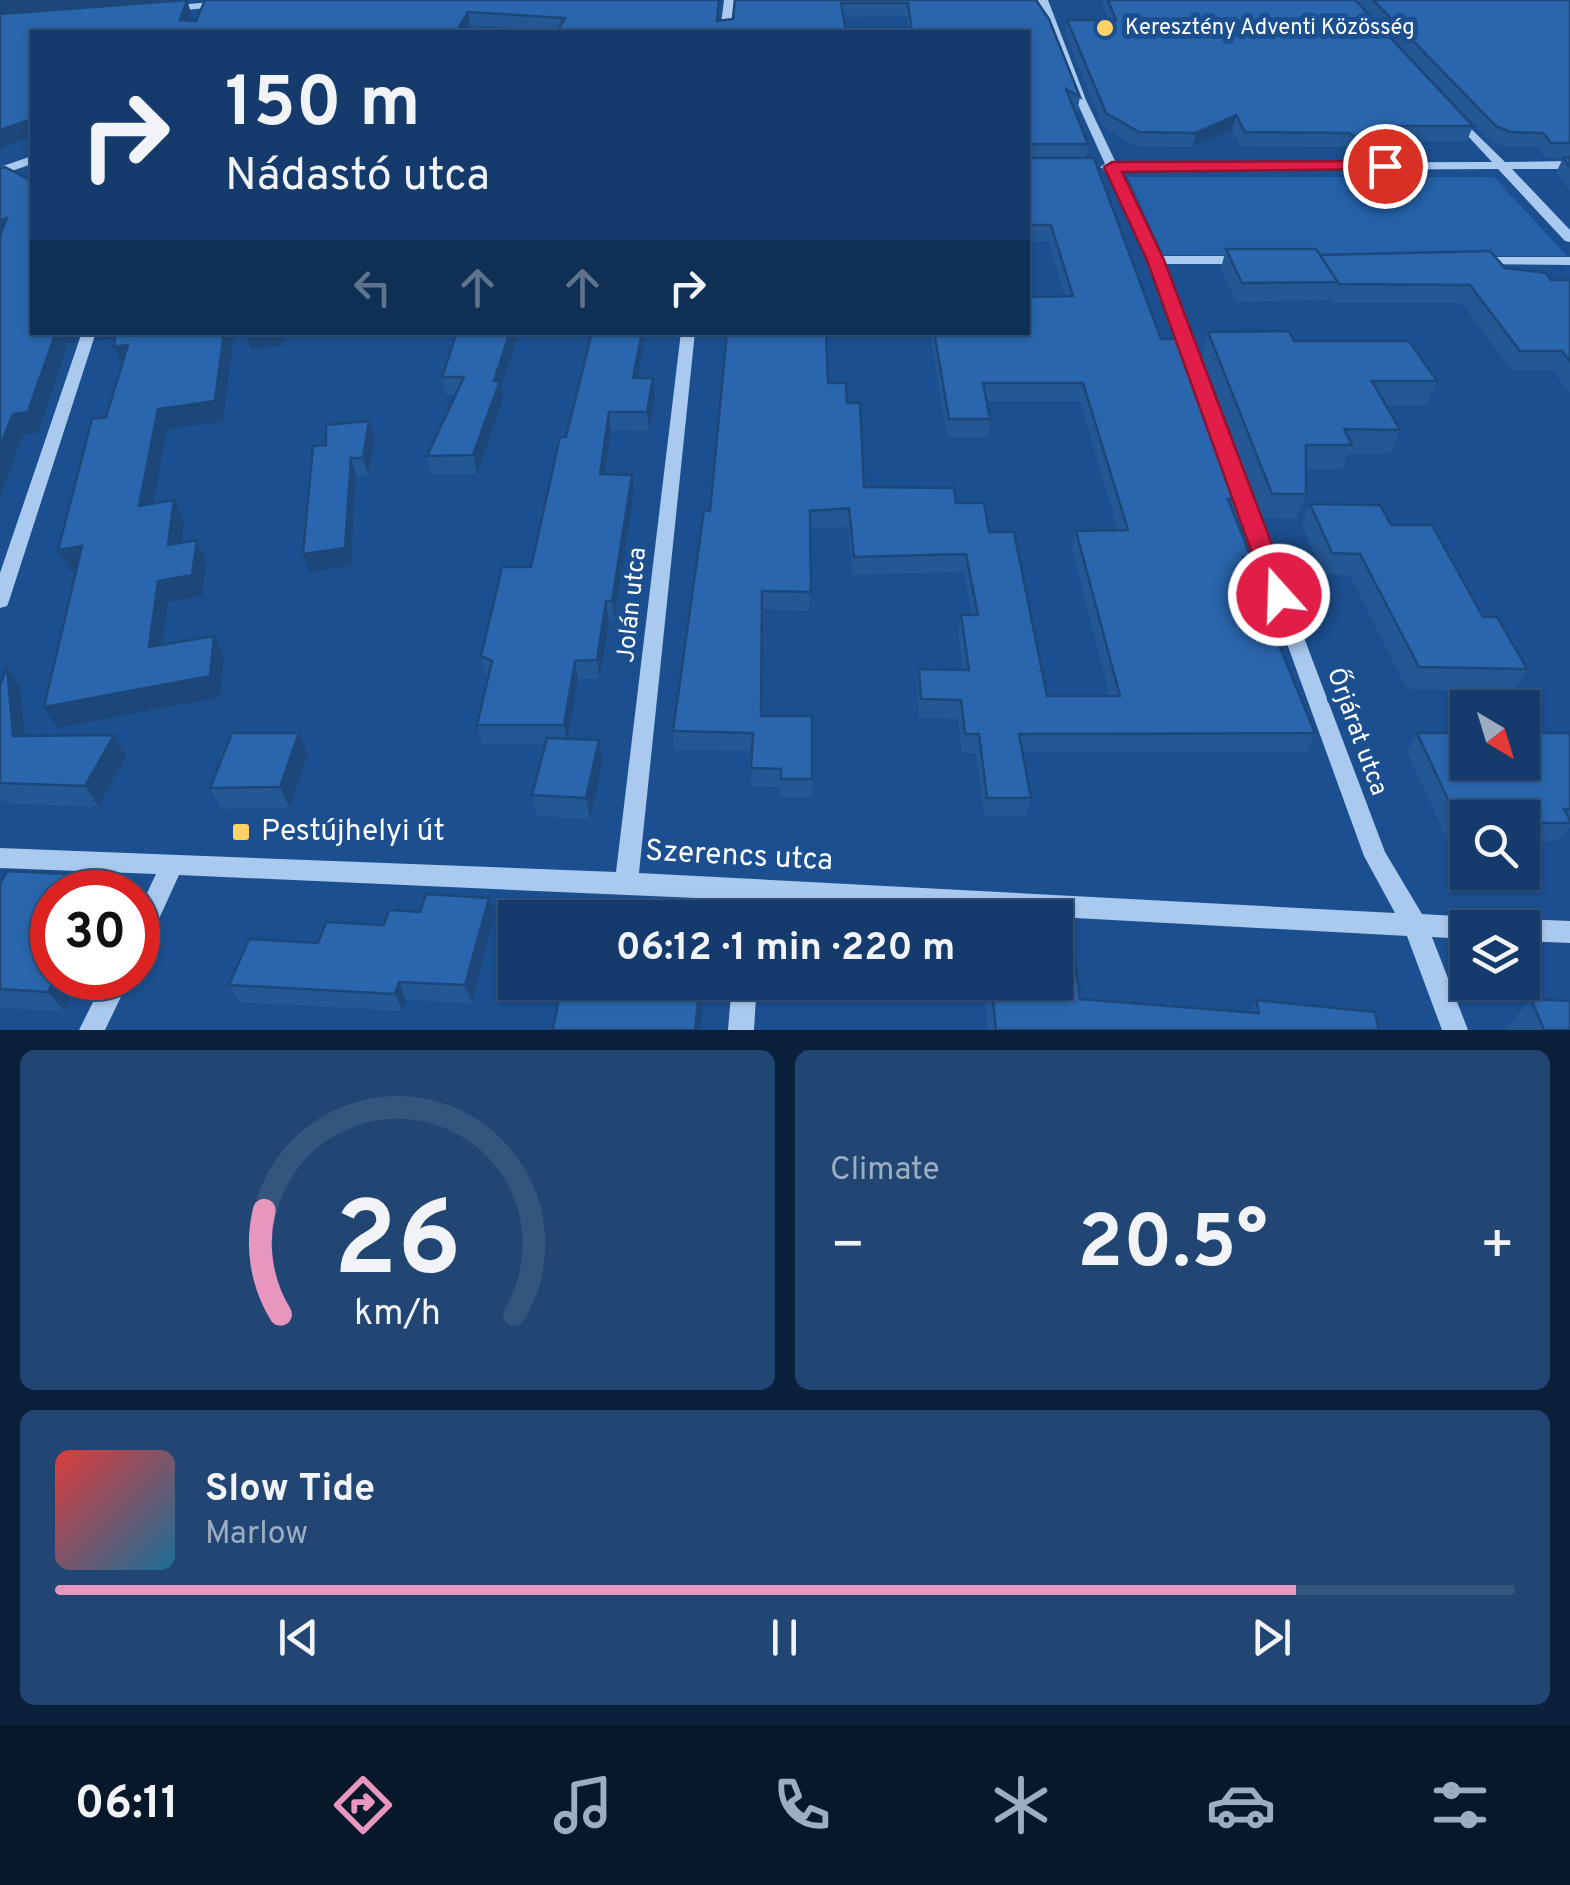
<!DOCTYPE html>
<meta charset="utf-8">
<style>
:root{--surface:#143b6b;--page:#214673;--text:#f1f3f6;--muted:#9dadc1;--line:#33557e;--accent:#e797bd}
body{margin:0;font-family:Overpass,sans-serif;background:var(--page);color:var(--text);height:100vh;display:flex;flex-direction:column;font-size:38px;white-space:nowrap}
*{box-sizing:border-box;margin:0}
p{font-size:32px;color:var(--muted)}
.icon{flex:none;width:55px;height:55px;fill:none;stroke:currentColor;stroke-width:2;stroke-linecap:round;stroke-linejoin:round}
.map{position:relative;height:1030px;overflow:hidden}
.panel{display:flex;flex-direction:column;gap:20px;padding:20px;background:#0b203b;flex:1}
.panel>*{flex:none}
.hud{position:absolute;left:30px;top:30px;width:1000px;height:305px;border-radius:0px;box-shadow:0 2px 8px #0004,0 0 0 2px var(--line);background:#143b6b;color:var(--text);overflow:hidden}
.needle{width:65px;rotate:142deg}
.controls{position:absolute;left:1450px;top:690px;display:grid;gap:20px}
.controls a{display:grid;place-items:center;width:90px;height:90px;border-radius:0px;background:var(--surface);box-shadow:0 2px 8px #0004,0 0 0 2px var(--line);font-size:50px}
.speed{position:absolute;left:30px;top:870px;display:flex;gap:20px;font-size:50px;font-weight:700;text-align:center}
.speed>*{display:grid;place-content:center;width:130px;height:130px;border-radius:50%;background:var(--surface);box-shadow:0 2px 8px #0004,0 0 0 2px var(--line);line-height:1}
.speed .limit{border:15px solid #d22;background:#fff;color:#111}
.pin{position:absolute;display:grid;place-items:center;width:85px;height:85px;color:#fff;margin:-42px;border:5px solid #fff;border-radius:50%;box-shadow:0 2px 10px #0007}
.me{position:absolute;width:110px;margin:-55px;rotate:340deg;stroke-linejoin:round;filter:drop-shadow(0 0 8px #0008)}
.turn{display:flex;align-items:center;gap:35px;height:210px;padding:0 30px;font-size:45px}
.turn .icon{width:130px;height:130px;stroke-width:2.5}
.turn b{display:block;font-size:70px;line-height:85px}
.lanes{display:flex;align-items:center;height:95px;padding:0 30px;background:#0003;justify-content:center;gap:50px;direction:ltr}
.lanes .off{opacity:.35}
.big{font-size:75px;font-weight:700;line-height:1.1}
.panel .card{flex:1;display:flex;flex-direction:column;justify-content:center;gap:15px;min-width:0;padding:0 35px;border-radius:15px;background:var(--page)}
.panel .dial{align-items:center;gap:0}
.dial svg{height:260px;overflow:visible;fill:none;stroke:var(--line);stroke-width:7;stroke-linecap:round;text-anchor:middle}
.dial text{fill:var(--text);stroke:none}
.song{display:flex;align-items:center;gap:30px}
.cover{width:120px;height:120px;border-radius:15px;background:linear-gradient(135deg,hsl(0 70% 55%),hsl(200 70% 35%))}
.played{height:10px;border-radius:5px;background:linear-gradient(90deg,var(--accent) 85%,var(--line) 85%)}
.keys{display:flex;justify-content:space-around;direction:ltr}
.heat{display:flex;justify-content:space-between;align-items:center;font-size:55px;direction:ltr}
.panel .tiles{flex:1;display:grid;gap:20px;grid-template-columns:1fr 1fr}
.card:last-child{grid-column:span 2}
.trip{position:absolute;left:498px;top:900px;width:575px;height:100px;border-radius:0px;background:var(--surface);box-shadow:0 2px 8px #0004,0 0 0 2px var(--line);font-weight:700;line-height:100px;text-align:center}
.dock{display:flex;height:160px;justify-content:space-around;align-items:center;background:#08182b;color:var(--muted)}
.dock .icon{width:70px;height:70px}
.dock .selected{color:var(--accent)}
.dock b{font-size:45px;color:var(--text)}
.map>svg:first-child{display:block}
</style>
<div class="map">
<svg width="1570" height="1030" viewBox="0 0 1570 1030">
<rect width="100%" height="100%" fill="#1b4f8f"/>
<path fill="#2461a8" d="M1128,177h366l73,79 -404,-1z"/>
<g fill="none" stroke-linecap="round" stroke-linejoin="round">
<path fill="#a9c9ee" fill-rule="evenodd" d="M724,0h10l-4,32h-10z
M1038,0h10l38,100 30,63 376,-1 -39,-42v-4l4,-1 48,47 65,-1v8h-58l58,61v12l-5,-1 -67,-72 -378,2 40,85h85l7,4 -7,4h-82l222,588 37,62 51,3 9,3 3,8h-17v11l-36,-2 36,93h-26l-35,-94 -643,-35 -1,17h-24l2,-18 -562,-25 -32,70 -9,3v-36l18,-38 -156,-6v-20l616,24 65,-540h14l-56,541 756,40 -31,-57 -216,-596 -40,-89 -8,-4 5,-3 -29,-64z
M224,1l5,3 -2,2 -62,6 -5,-3 5,-3z
M32,156v8l-32,11v-8z
M1476,257h94v8l-99,-1 -2,-3z
M82,332h14l-87,269 -2,5 -7,2v-35z
M1522,919l48,2v22l-48,-2v-13h-11l2,-6z
M105,978h25l-25,52h-26z
M732,982h25l-3,48h-26z"/>
</g>
<path fill="#245895" d="M0,0h165l-39,4 61,-4 4,13 -2,8 531,-21 -2,20 15,-1 2,-19h301l44,97 -3,15 -2,-1 13,33 -2,14 75,181 83,161 -6,18h-3l16,39 -4,11 68,165 -8,19h-284l8,46 -5,18h-42l-8,-63h-14l-4,-34 -39,-1 -2,-31 2,-18 44,1 -5,-36 3,-19h11l-8,-43 -111,3 -5,-48 -38,2v82l-47,-2 -2,107h51v81h-31v-10l-30,-1 1,-35 -77,-1 -2,-19 37,-220 118,-128 19,20 17,84 92,16 33,29 58,164h63l-38,-147 4,-18 42,-1 -38,-129h-94l4,18 -2,18h-41l-17,-105h98l37,-36 -17,-55h-20v-209h-119l-2,-16 -64,1 -285,14 -88,-6 -4,7h-434z
M1101,0h254l118,126 -6,15h-76l2,3 -5,15h-18l-26,-12 -103,-1 -9,-16 -40,17 -56,-1 -33,-19 -38,-94 2,-13h42z
M1357,0h213v191l-14,-18 7,-15h-18l-8,-11h-33l-14,-6z
M1226,249l279,19 46,12h19v113l-18,-23h-41l-49,-67h-129l-2,-3 -95,2 -15,-34z
M457,332h63l-19,55 2,12 -26,75h-45l-5,-18 28,-61h-9l-4,-18z
M646,332l-8,46h15l2,18 -6,35 -38,-1 -6,44 29,19 -20,127h-5l-9,59h-22l-10,60 35,23 -13,57 -53,-3 -5,-21 13,-51h-63l-5,-19 11,-49 -3,-1 -4,-19 50,-89 35,-130z
M1208,332l86,9 143,40 -11,24h-40l14,25 -10,24h-42l-6,15h-36v25l-10,25 -33,-1 -61,-162z
M375,439l-7,36 -12,1 -5,90 -42,6 -6,-18 10,-108z
M1310,504l81,21 92,92 44,52 -13,22 -107,-2 -57,-114h-27l-21,-50z
M0,685l20,3 5,47 101,21 -27,51 -84,-3 -15,-4z
M299,733l9,21 -18,54 -69,1 -11,-21z
M1417,733h153v94l-12,14h-36v-23h-54v23h-20l-41,-90z
M0,884l52,94h29l-17,33 -64,-3z
M489,898l5,18 -22,87 -66,-3 -3,11 -163,-9 -11,-17 89,-42 66,-18 36,-13z
M984,982h71l25,17 170,14 6,-13 123,30h-391z
M1531,999l39,31h-62l-1,-3z"/>
<path fill="#1d4779" d="M32,0h133l-165,18v-15z
M187,0l4,13 -6,19 -5,-12z
M468,12l2,13 -4,7h-10z
M1236,115l-4,15 -40,17 4,-14z
M32,119v18l-32,11v-18z
M7,218l-7,24v-22z
M56,332h24l-6,11h-6l-30,90 -15,2 -23,62v-51l13,-32z
M94,332h33l1,3 -30,5z
M224,332h10l-11,90 -56,7 -18,98 -10,-21 19,-97z
M245,332h40l-1,13 -33,4z
M510,332h10l-19,55 2,12 -26,75 -4,-19 21,-74z
M642,332h4l-11,64 -2,-18z
M128,345l-6,22 -8,-20z
M653,378l2,18 -6,35 -2,-19z
M609,412l2,18 -9,63 -2,-19z
M369,421l6,18 -7,36 -5,-17z
M351,458l5,18 -5,90 -42,6 -6,-18z
M632,475l2,18 -20,127 -2,-19z
M174,500l10,21 -6,45 -10,-21z
M197,540l9,21 -4,35 -34,6 -9,66 -10,-21 9,-66z
M82,546l11,20 -23,5 -12,-21z
M606,601l3,19 -9,59 -3,-19z
M214,636l10,20 -4,41 -163,31 -13,-21z
M575,661l3,18 -11,65 -3,-19z
M7,666l13,22 7,69 -14,-21z
M299,733l9,21 -18,54 -10,-21z
M114,735l12,21 -27,51 -14,-21z
M599,740l4,22 -13,57 -4,-21z
M108,876l11,16h-19z
M489,898l5,18 -22,87 -7,-18z
M55,978h26l-17,33 -16,-19z
M399,982l7,18 -3,11 -8,-17z
M700,982h5l-5,48h-5z"/>
<path fill="#2a66ad" stroke="#1d4779" stroke-width="2.5" d="M0,0h32l-32,3z
M187,0l-7,20 16,1 9,-21h514l-2,21 16,-2 2,-19h301l13,19 31,78 -14,-8 22,55h-58l-2,7v-119h-116l-4,-29h-67l5,29h-289l8,-14 -97,-6 -12,20h-424v87l-32,11v-116z
M1108,0h247l118,126h-93l13,18h-18l-27,-11 -103,-1 -9,-17 -40,18 -57,-1 -33,-19 -39,-93h49z
M1373,0h197v143h-19l-8,-10 -33,-1 -14,-6z
M1028,155l2,3h64l67,181h22l61,161 -16,-1 23,58h-8l72,176 -296,1 12,64h-44l-8,-64h-14l-4,-34 -40,-1 -2,-30 50,1 -8,-55h17l-12,-61 -112,3 -5,-49 -39,3 1,81 -49,-1 -1,125h51v63h-31v-10l-30,-1 2,-35 -80,-2 31,-221 6,1 17,-179h99l2,51h18l1,20h13l4,84 90,1 2,15h28l5,29h25l33,164h73l-44,-165 52,-1 -45,-147h-100l7,36h-41l-15,-87h94v-35l45,-1 -22,-71h-23z
M1570,157v10l-7,-9z
M5,167l27,14v151h24l-28,80 -15,2 -13,32v-210l7,-18 -7,2v-52z
M1226,249h90l22,33 -96,1z
M1490,251l15,17 41,5 5,7h19v81l-8,-10h-42l-50,-66 -131,-1 -19,-29z
M1289,331l5,10h115l28,40h-65l28,49 -56,-1 8,16h-46v49h-34l-64,-162z
M116,332h108l-9,69 -57,8 -19,97 35,-6 -6,45 29,-5 -5,35 -34,6 -9,66 65,-11 -4,40 -166,31 38,-161 -24,4 34,-131 14,-2 22,-72 -14,2z
M457,332h53l-16,49h6l-27,74 -46,1 37,-79h-22z
M592,332h50l-9,46h20l-6,34h-38l-9,62 32,1 -20,126h-6l-9,59 -22,1 -11,64h-87l15,-64 -11,-5 21,-89h29l29,-130h6z
M369,421l-6,37h-12l-6,90 -42,6 10,-108 13,-1v-20z
M1310,504l70,1 11,20h41l51,92h14l30,52 -108,-2 -59,-113 -28,-1z
M7,666l6,70 101,-1 -29,51 -85,-3v-98z
M232,733h67l-19,54 -70,1z
M1417,733h51v29h54v-29h48v76h-6l6,11v3h-48v-5h-54v5h-9z
M547,738l52,2 -13,58 -54,-3z
M7,871l101,5 -8,16h-48v86h3l-7,14 -48,-3v-105z
M426,894l63,4 -24,87 -66,-3 -4,12 -166,-9 20,-46 69,4 8,-21 58,3 5,-15 31,2z
M575,912l132,5 -133,1z
M1055,957h19l6,42 179,14 -3,-13 119,12 4,18h-383l-5,-48h64z
M562,982h138l-5,48h-142z
M1531,999l39,2v29h-26z"/>
<path fill="#e11d48" stroke="#92132f" stroke-width="2.5" d="M1385,161l5,2v6l-268,3 42,88 127,335 -12,9 -12,-9 -120,-335 -43,-93 8,-5z"/>
<g fill="#ffd166" stroke="#1b4f8f" stroke-width="4">
<circle cx="1105" cy="28" r="10"/>
<rect x="231" y="822" width="20" height="20" rx="5"/>
</g>
<g text-anchor="middle" dominant-baseline="central" stroke-width="10" stroke-linejoin="round" paint-order="stroke">
<g font-size="22" fill="#fff" stroke="#1b4f8f" text-anchor="start">
<text x="1125" y="28">Keresztény Adventi Közösség</text>
</g>
<g font-size="25" fill="#fff" stroke="#1b4f8f">
<text transform="translate(633 605) rotate(-84)">Jolán utca</text>
<text transform="translate(1356 732) rotate(70)">Őrjárat utca</text>
</g>
<g font-size="30" fill="#fff" stroke="#1b4f8f" text-anchor="start">
<text x="261" y="832">Pestújhelyi út</text>
</g>
<g font-size="30" fill="#fff" stroke="#1b4f8f">
<text transform="translate(739 857) rotate(3)">Szerencs utca</text>
</g>
</g>
</svg>
<div class="controls">
<a><svg class="needle" viewBox="-14 -14 28 28"><path d="M0-13l5 13h-10z" fill="#e53935"/><path d="M0 13l5-13h-10z" fill="#9dadc1"/></svg></a>
<a><svg class="icon" aria-label="search" viewBox="0 0 24 24"><circle cx="10" cy="10" r="6"/><path d="M15 15l6 6"/></svg></a>
<a><svg class="icon" aria-label="layers" viewBox="0 0 24 24"><path d="M12 4l9 5-9 5-9-5zM3 14l9 5 9-5"/></svg></a>
</div>
<div class="speed"><div class="limit">30</div></div>
<div class="pin" style="left:1385px;top:166px;background:#d93025"><svg class="icon" aria-label="arrive" viewBox="0 0 24 24"><path d="M6 21V4h12l-3 4 3 4H6"/></svg></div>
<svg class="me" style="left:1279px;top:595px" viewBox="-20 -20 40 40"><circle r="17" fill="#e11d48" stroke="#fff" stroke-width="3"/><path d="M0-11L8 9 0 5-8 9z" fill="#fff"/></svg>
<div class="trip">06:12 · 1 min · 220 m</div>
<div class="hud">
<div class="turn"><svg class="icon" aria-label="right" viewBox="0 0 24 24"><path d="M7 20v-9h11M14 6l5 5-5 5"/></svg><div><b>150 m</b>Nádastó utca</div></div>
<div class="lanes"><svg class="icon off" aria-label="left" viewBox="0 0 24 24"><path d="M17 20v-9H6M10 6l-5 5 5 5"/></svg><svg class="icon off" aria-label="ahead" viewBox="0 0 24 24"><path d="M12 20V5M6 11l6-6 6 6"/></svg><svg class="icon off" aria-label="ahead" viewBox="0 0 24 24"><path d="M12 20V5M6 11l6-6 6 6"/></svg><svg class="icon" aria-label="right" viewBox="0 0 24 24"><path d="M7 20v-9h11M14 6l5 5-5 5"/></svg></div>
</div>
</div>
<section class="panel">
<div class="tiles">
<div class="card dial"><svg viewBox="0 0 100 80">
<path d="M14 69A42 42 0 1 1 86 69"/>
<path d="M14 69A42 42 0 0 1 9 37" stroke="#e797bd"/>
<text x="50" y="56" font-size="32" font-weight="700">26</text>
<text x="50" y="72" font-size="11">km/h</text>
</svg></div>
<div class="card"><p>Climate</p>
<div class="heat"><a>−</a><b class="big">20.5°</b><a>+</a></div>
</div>
<div class="card">
<div class="song"><i class="cover"></i><div><b>Slow Tide</b><p>Marlow</p></div></div>
<div class="played"></div>
<div class="keys"><svg class="icon" aria-label="previous" viewBox="0 0 24 24"><path d="M18 5L8 12l10 7zM5 5v14"/></svg><svg class="icon" aria-label="pause" viewBox="0 0 24 24"><path d="M8 5v14M16 5v14"/></svg><svg class="icon" aria-label="next" viewBox="0 0 24 24"><path d="M6 5l10 7-10 7zM19 5v14"/></svg></div>
</div>
</div>
</section>
<nav class="dock">
<b>06:11</b>
<svg class="icon selected" aria-label="directions" viewBox="0 0 24 24"><path d="M12 3l9 9-9 9-9-9zM9 14v-3h6M13 9l2 2-2 2"/></svg>
<svg class="icon" aria-label="music" viewBox="0 0 24 24"><path d="M9 18V5l10-2v13"/><circle cx="6" cy="18" r="3"/><circle cx="16" cy="16" r="3"/></svg>
<svg class="icon" aria-label="phone" viewBox="0 0 24 24"><path d="M5 4h4l2 5-3 2q2 4 5 5l2-3 5 2v4C11 20 4 13 5 4z"/></svg>
<svg class="icon" aria-label="climate" viewBox="0 0 24 24"><path d="M12 3v18M4 7l16 10M4 17L20 7"/></svg>
<svg class="icon" aria-label="car" viewBox="0 0 24 24"><path d="M5 17H2v-5l4-1 3-4h7l3 4 3 1v5h-3M9 17h6M6 11h13"/><circle cx="7" cy="17" r="2"/><circle cx="17" cy="17" r="2"/></svg>
<svg class="icon" aria-label="filters" viewBox="0 0 24 24"><path d="M4 7h16M4 17h16"/><circle cx="9" cy="7" r="2"/><circle cx="15" cy="17" r="2"/></svg>
</nav>
